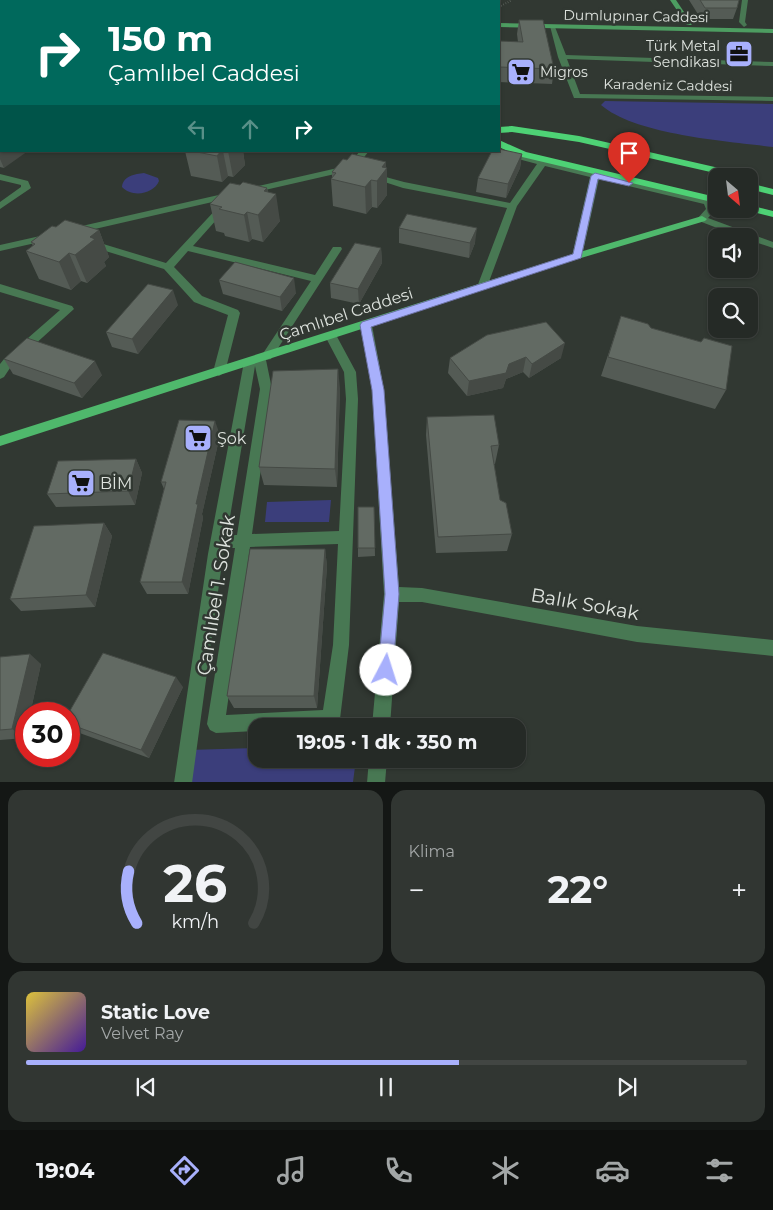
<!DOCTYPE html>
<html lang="tr">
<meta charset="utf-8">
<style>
:root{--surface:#252a26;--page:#313632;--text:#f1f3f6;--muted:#a3a7a7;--line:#424643;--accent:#a8b0fc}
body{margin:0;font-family:Montserrat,sans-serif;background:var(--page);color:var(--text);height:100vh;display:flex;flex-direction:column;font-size:19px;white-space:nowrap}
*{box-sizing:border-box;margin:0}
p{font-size:16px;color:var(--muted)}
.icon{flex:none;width:28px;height:28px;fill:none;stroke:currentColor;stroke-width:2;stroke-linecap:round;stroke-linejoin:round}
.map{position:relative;height:782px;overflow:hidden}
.panel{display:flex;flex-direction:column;gap:8px;padding:8px;background:#141715;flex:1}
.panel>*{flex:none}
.guide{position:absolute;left:0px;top:0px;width:500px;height:152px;box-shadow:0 1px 4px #0004,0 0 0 1px var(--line);background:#00695c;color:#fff;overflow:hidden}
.needle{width:32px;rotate:152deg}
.controls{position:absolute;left:708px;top:168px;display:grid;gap:10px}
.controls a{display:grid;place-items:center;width:50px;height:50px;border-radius:10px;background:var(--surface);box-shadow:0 1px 4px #0004,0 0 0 1px var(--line);font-size:25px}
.speed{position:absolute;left:15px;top:702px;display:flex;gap:10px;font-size:25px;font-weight:700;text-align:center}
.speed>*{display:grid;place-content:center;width:65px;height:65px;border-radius:50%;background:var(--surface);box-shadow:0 1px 4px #0004,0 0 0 1px var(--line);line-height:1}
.speed .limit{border:8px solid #d22;background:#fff;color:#111}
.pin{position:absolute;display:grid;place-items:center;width:42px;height:42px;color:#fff;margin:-51px -21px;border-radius:50% 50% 50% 0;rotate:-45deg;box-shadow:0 0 5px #0007}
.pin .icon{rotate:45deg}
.me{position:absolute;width:55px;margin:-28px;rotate:5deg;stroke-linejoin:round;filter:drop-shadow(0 0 4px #0008)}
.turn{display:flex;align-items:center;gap:18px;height:105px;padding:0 25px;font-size:22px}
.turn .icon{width:65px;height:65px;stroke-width:2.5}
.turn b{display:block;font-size:35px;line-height:42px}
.lanes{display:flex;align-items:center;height:48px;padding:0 25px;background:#0003;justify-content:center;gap:25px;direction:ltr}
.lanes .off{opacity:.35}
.big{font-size:38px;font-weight:700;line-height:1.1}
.panel .widget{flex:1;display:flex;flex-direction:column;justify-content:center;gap:8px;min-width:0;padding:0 18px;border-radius:15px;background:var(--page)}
.panel .dial{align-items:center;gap:0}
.dial svg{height:130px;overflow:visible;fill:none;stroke:var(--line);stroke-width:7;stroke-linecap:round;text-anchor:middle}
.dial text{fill:var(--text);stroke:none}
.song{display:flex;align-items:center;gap:15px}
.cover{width:60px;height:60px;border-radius:8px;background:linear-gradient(135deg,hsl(50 70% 55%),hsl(260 70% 35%))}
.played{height:5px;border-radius:2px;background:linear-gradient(90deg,var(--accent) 60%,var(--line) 60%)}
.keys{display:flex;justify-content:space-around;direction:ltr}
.heat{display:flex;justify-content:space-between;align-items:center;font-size:28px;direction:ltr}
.panel .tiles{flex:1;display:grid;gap:8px;grid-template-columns:1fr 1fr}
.widget:last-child{grid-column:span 2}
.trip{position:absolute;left:248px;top:718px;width:278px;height:50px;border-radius:15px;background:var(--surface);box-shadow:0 1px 4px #0004,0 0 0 1px var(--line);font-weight:700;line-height:50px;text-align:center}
.tabs{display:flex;height:80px;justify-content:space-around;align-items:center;background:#0f110f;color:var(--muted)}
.tabs .icon{width:35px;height:35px}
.tabs .current{color:var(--accent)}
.tabs b{font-size:22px;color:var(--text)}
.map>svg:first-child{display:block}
</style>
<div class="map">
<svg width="773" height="783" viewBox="0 0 773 783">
<rect width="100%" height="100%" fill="#313832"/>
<path fill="#3b3e7b" d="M605,101l168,3v43c-47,-6 -137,-12 -172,-42z
M144,173l14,5 1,3c-5,13 -27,17 -37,6 1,-11 13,-13 22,-14z
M331,500l-2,22h-64l2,-20z
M256,748v11h100l-3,23 -167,1 2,-33z"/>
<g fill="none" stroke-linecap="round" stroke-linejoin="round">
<path stroke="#6b716b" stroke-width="2" stroke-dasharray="0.5 2" stroke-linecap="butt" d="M499,7l13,-7"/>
<path fill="#487853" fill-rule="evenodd" d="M391,0h6l1,1h-6z
M742,0h6l-3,22 2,3 -3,2 -5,-5z
M550,26l5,1 11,28 207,7v4l-206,-7 13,35 193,3v4l-199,-3 -16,-41z
M0,46h1v5h-1z
M499,150l212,50 5,9 -8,9 65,24v6l-24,-8v-4h-11l-39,-15 -2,-2 9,-10 -2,-5 -105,-25 -17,77 -1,2h-8l-1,-2 18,-79 -45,-11 -28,40 -30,81 -1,3h-8l-1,-3 30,-79 -104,-20 -37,-12 5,-3 33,9 106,21 27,-39 -49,-13z
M360,151h9l-13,16 -8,4 -275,63 -5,-3 5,-3 269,-61 8,-4z
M0,174l28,7 3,7 -31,21v-7l21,-15v-2l-21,-5z
M223,204l5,3 -2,2 -33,37 122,29 18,-28h8l1,2 -71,110 -5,1 6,29 -20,145 87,-3 7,-132 -2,-27 -19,-36 2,-3h8l21,39 2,27 -9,246 -9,74 -3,6 -81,1v5l-40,2 -6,-3 -3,-6 28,-176h-11l-32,235h-18l34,-229 36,-192 2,-3h8l2,-3 6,-1 49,-74 -123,-30 -14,16 28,29 36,14 2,3 -15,59 -6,4 -6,-4 15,-57 -34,-13 -30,-33 -78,-24 -1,-2 5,-3 76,23 54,-58zM255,366l5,23 -23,146h-10zM338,544l-5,101 -10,65 -97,5 24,-168z
M49,234l4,1v4l-53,12v-6z
M0,284l72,22 2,3 -62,56 -8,12 -4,2v-15l4,-5 56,-49 -60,-18z
M366,321l6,4 12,65 15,197 23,1 215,38 136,14v16l-136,-14 -215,-40h-23l-9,124h-18l12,-132 -12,-204 -12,-65z
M369,759h18l-2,24h-18z"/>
<path fill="#4d9d61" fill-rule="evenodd" d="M83,0h6v1h-6z
M213,0h6v1h-6z
M243,0h7l1,1h-7z
M670,0h6l16,24 -1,1h-4z
M499,23l274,6v4l-274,-6z"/>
<path fill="#4fb86c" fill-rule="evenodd" d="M0,123h1v4h-1z
M702,216l5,3 -2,2 -124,37 -581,188v-10l573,-182z"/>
<path fill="#4ed275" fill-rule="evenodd" d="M0,18h1v4h-1z
M512,126l67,10 162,37 5,3h-18l-149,-34 -67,-10 -13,1v-6z
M499,140l27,12 190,45v6l-198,-47 -19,-9z
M749,183l24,6v6l-24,-6z
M749,205l24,6v6l-28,-7 -1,-1h5z"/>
</g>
<path fill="#545b55" d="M135,0h46l-1,1h-44z
M310,0h84v1h-83z
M411,0h79v1h-79z
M689,0h50l-2,8 -4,11h-32z
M519,20l35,49 -2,15 -53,-2v-41l19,1 -1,-8z
M0,134l4,34 -4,-1z
M185,151h58l2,14 -12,12 -5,-1 -6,6 -31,-6z
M522,154l-2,14 -14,30 -30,-6 2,-14z
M386,168l1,27 -10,13 -5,-1 -6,7 -33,-8 -2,-27 1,-1v-6z
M240,185l27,3 1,4 12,29 -17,21 -11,-3 -3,3 -24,-6 -1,-3 -8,-2 -6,-27z
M56,227l43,3 10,27 -5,5 2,4 -19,17 -6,-2 -10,9 -32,-11 -13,-28 7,-5 -2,-4z
M399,228l76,15 -6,15 -70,-15z
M381,248l1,15 -23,41 -28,-6 -1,-15z
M219,280l77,13 -14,18 -59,-17z
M178,305l-40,49 -26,-7 -6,-15z
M621,316l30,12 50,14 25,48 -11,19 -114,-33z
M487,335l74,23 -32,20 -6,-6 -17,7 -3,9 -36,8 -19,-23 2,-15z
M4,359l98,16 -20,23 -69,-24z
M340,388l-3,99 -73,-2 -5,-18z
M427,417l72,28 -4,19h-1l6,36 12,34 -5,17 -71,2 -10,-118z
M220,435l-18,79 1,4 -15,76h-41l-7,-12 24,-93 -3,-7z
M136,459l6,14 -7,32 -79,2 -9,-13z
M374,507l1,49 -17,1v-9z
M104,523l8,13 -17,71 -74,4 -11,-12z
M325,549l2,17 -10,142h-83l-7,-12z
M0,657l41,7 -11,50h-4v16l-1,8 -25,2z
M183,687l-34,71 -75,-27 -5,-4v-13z"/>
<path fill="#454a45" d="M159,0h22l-1,1h-26z
M387,0h7v1h-9z
M447,0h32v1h-32z
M1,94v18h-1v-17z
M2,151h26l-24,17 -4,-9v-7z
M221,151h2l5,25 -6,6 -5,-26z
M228,151h15l2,14 -12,12z
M522,154l-2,14 -14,30 2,-14z
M386,162v8l1,-2v27l-10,13v-27l5,-14z
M371,180l1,27 -6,7 -1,-27z
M267,188l2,14 7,-8 4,27 -17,21 -5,-27 6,-24z
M247,212l5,27 -3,3 -5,-27z
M477,228l-2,15 -6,15 1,-15z
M99,230l10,27 -5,5 2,4 -19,17 -12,-28 15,-18z
M381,248l1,15 -23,41 -1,-15z
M69,253l12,28 -10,9 -12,-28z
M294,278l2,15 -14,18 -2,-14z
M173,290l5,15 -40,49 -6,-15z
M565,343l-4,15 -32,20 3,-14z
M526,357l-3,15 -17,7 -3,9 -36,8 2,-15z
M95,361l7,14 -20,23 -8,-15z
M338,369l2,19 -3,99 -2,-18z
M215,421l5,14 -18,79 1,4 -15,76 -6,-12 14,-78z
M136,459l6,14 -7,32 -7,-14z
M104,523l8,13 -17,71 -9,-12z
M325,549l2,17 -10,142 -3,-12z
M30,654l11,10 -11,50h-4v16l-1,8 -13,-9z
M176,677l7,10 -34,71 -8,-8z"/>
<path fill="#626a63" stroke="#454a45" d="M324,0h63l-2,1h-59z
M422,0h21v1h-21z
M700,0h39l-2,8h-32z
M519,20h24l11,49 -55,-2v-26l24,1z
M0,61h1v33l-1,1z
M1,133l1,18 -2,1v-18z
M499,149l23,5 -14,30 -30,-6 14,-27h7z
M192,151h29l-4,5z
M352,154l34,8 -4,5 5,1 -10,13 -6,-1 -6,7 -34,-8 5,-6 -4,-1 11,-13 4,1z
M243,182l24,6 -3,3 12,3 -18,21 -11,-3 -3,3 -25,-6 3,-2 -12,-3 20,-21 10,2z
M407,214l70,14 -7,15 -71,-15z
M65,220l34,10 -9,7 5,2 -20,16 -6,-2 -10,9 -33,-11 9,-7 -4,-2 21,-16 4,1z
M355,243l26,5 -23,41 -28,-6z
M235,262l59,16 -14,19 -61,-17z
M148,284l25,6 -41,49 -26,-7z
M621,316l27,8 3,4 50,14 3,-4 28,8 -6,44 -118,-33z
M546,322l19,21 -33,21 -6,-7 -17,7 -3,9 -37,8 -19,-23 37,-23z
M27,338l68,23 -21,22 -70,-24z
M338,369l-3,100 -76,-2 14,-96z
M494,415l5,30 -8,1 9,54 6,3 6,31 -74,3 -11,-120z
M179,420l36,1 -19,83h2l-16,78h-42l26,-100h-5z
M136,459l-8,32 -81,3 11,-33z
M358,507h16l1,41h-17z
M104,523l-18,72 -76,4 24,-73z
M250,549h75l-11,147h-87z
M103,653l73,24 -35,73 -72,-26 -1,-10z
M30,654l-18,75 -12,1v-73z"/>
<path fill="#a8b0fc" stroke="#6d72a4" d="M595,173l38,10 -4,3 -31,-7 -17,79 -210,69 13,63 15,204 -6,76 -2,5 -5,2 -6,-2 -2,-5 7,-76 -13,-204 -12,-65 2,-3 211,-68 18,-78z"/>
<defs>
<symbol id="office-square" viewBox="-11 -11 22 22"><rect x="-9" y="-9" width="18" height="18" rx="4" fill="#a8b0fc" stroke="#313832"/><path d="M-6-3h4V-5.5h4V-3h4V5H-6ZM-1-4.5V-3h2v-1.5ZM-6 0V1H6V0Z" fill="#111"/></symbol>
<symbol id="supermarket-square" viewBox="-11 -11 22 22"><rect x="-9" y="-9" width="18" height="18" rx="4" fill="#a8b0fc" stroke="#313832"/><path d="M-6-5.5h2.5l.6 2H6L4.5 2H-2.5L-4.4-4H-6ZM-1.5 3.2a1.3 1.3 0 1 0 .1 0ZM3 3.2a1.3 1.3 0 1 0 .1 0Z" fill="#111"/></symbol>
</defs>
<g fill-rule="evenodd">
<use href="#office-square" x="723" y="38" width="32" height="32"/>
<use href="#supermarket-square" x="505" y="56" width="32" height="32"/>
<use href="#supermarket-square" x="182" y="422" width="32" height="32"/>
<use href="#supermarket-square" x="65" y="467" width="32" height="32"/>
</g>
<g text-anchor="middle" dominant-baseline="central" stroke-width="5" stroke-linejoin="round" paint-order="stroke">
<g font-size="14" fill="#dee3de" stroke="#313832">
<text transform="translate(636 16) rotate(1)">Dumlupınar Caddesi</text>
<text transform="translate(668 85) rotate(1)">Karadeniz Caddesi</text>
</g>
<g font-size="14" fill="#dee3de" stroke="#313832" text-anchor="end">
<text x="720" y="46">Türk Metal<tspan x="720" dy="16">Sendikası</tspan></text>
<text x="540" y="72" text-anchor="start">Migros</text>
</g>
<g font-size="16" fill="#dee3de" stroke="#313832">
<text transform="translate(346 314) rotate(-18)">Çamlıbel Caddesi</text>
</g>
<g font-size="16" fill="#dee3de" stroke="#313832" text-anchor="start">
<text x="217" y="438">Şok</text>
<text x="100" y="483">BİM</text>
</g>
<g font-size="19" fill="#dee3de" stroke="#313832">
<text transform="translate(216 595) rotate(-81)">Çamlıbel 1. Sokak</text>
<text transform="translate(585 604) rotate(10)">Balık Sokak</text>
</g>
</g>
</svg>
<div class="controls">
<a><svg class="needle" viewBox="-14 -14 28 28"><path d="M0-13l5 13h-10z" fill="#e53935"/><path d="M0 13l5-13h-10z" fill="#a3a7a7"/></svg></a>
<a><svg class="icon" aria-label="sound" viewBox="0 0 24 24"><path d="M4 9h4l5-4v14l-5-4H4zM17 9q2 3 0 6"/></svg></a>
<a><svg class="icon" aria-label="search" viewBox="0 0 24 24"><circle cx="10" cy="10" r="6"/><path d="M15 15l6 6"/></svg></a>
</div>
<div class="speed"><div class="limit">30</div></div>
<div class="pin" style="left:629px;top:183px;background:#d93025"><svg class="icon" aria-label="arrive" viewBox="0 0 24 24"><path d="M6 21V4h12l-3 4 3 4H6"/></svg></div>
<svg class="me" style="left:386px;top:670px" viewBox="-20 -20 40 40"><circle r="19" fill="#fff"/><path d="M0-13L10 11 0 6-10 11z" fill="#a8b0fc"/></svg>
<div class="trip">19:05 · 1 dk · 350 m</div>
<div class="guide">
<div class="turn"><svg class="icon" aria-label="right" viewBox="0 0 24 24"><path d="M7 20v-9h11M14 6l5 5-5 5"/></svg><div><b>150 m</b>Çamlıbel Caddesi</div></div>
<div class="lanes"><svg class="icon off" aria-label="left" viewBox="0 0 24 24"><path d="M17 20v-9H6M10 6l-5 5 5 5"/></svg><svg class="icon off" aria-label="ahead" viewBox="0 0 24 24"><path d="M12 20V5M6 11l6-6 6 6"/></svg><svg class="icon" aria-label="right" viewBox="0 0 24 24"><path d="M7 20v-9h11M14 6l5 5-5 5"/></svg></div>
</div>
</div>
<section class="panel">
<div class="tiles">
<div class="widget dial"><svg viewBox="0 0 100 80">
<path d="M14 69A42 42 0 1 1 86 69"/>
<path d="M14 69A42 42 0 0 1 9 37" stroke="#a8b0fc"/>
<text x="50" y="56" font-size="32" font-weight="700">26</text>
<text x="50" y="72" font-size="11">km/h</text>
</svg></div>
<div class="widget"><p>Klima</p>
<div class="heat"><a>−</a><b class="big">22°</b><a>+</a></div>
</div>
<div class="widget">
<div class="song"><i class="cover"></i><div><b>Static Love</b><p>Velvet Ray</p></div></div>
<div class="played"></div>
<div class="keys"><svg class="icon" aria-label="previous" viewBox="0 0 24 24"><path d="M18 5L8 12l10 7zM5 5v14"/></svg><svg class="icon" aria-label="pause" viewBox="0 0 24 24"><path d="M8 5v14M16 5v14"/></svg><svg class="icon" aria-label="next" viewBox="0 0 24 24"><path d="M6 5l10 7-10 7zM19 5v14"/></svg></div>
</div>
</div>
</section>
<nav class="tabs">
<b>19:04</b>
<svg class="icon current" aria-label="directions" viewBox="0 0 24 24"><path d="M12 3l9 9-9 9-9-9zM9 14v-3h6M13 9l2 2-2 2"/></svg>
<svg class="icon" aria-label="music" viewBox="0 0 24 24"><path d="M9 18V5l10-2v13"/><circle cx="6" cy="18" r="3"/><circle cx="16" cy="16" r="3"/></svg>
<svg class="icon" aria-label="phone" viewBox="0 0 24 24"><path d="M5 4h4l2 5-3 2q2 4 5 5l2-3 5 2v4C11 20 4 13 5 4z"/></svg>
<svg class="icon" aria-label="climate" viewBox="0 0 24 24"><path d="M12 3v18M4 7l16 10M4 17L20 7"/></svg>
<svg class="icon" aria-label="car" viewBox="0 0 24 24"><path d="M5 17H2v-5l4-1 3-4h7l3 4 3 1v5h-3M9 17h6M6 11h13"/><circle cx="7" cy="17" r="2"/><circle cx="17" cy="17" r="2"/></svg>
<svg class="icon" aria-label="filters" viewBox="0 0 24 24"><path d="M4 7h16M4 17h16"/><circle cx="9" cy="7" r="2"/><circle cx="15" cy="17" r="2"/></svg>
</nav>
